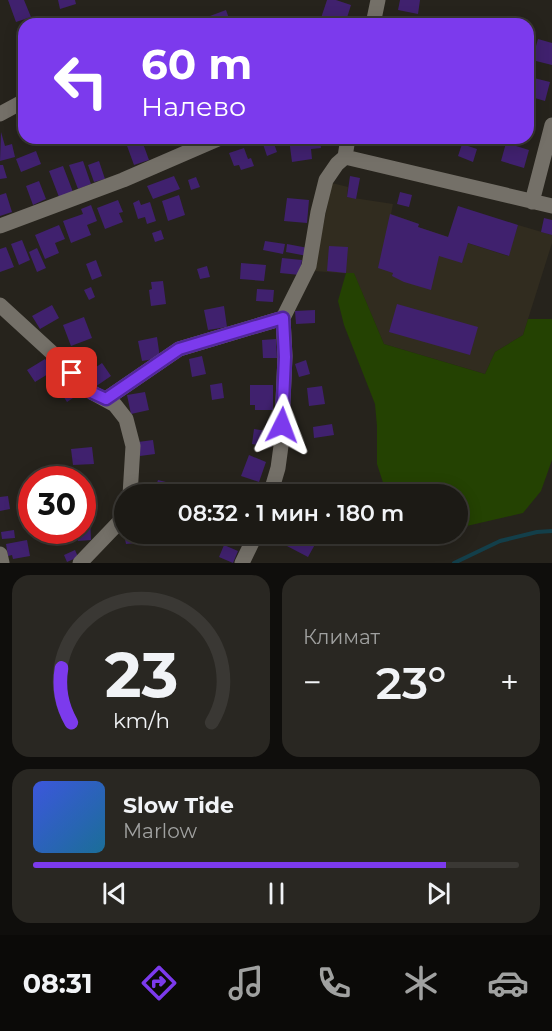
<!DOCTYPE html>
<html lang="ru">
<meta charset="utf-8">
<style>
:root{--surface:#1c1a15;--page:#292722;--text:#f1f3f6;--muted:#a0a1a0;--line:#3a3834;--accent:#7c3aed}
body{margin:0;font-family:Montserrat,sans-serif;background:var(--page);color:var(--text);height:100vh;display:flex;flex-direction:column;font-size:22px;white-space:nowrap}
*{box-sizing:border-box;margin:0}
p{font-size:20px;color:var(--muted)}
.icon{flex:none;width:33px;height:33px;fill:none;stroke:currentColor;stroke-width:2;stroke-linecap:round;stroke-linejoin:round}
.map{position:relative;height:563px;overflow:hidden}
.sheet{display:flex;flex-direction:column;gap:12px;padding:12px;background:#0f0e0c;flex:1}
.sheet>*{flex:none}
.banner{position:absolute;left:18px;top:18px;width:516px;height:126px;border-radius:18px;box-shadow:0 3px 15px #0003,0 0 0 2px var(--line);background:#7c3aed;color:#fff;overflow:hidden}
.speed{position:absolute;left:18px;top:466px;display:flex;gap:12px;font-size:30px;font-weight:700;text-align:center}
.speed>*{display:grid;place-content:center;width:78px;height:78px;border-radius:50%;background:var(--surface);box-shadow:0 3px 15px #0003,0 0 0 2px var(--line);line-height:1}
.speed .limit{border:9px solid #d22;background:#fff;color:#111}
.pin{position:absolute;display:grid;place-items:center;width:51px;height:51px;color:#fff;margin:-26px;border-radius:12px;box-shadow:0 3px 9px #0006}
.me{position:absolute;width:66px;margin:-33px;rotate:3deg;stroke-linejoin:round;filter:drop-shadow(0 0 4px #0008)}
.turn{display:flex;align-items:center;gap:21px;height:126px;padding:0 24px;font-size:27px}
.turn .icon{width:78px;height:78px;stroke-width:2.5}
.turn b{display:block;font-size:42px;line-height:51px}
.big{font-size:45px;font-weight:600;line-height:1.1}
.sheet .card{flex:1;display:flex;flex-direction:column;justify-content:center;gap:9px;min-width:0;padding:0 21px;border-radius:18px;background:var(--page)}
.sheet .dial{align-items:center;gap:0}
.dial svg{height:156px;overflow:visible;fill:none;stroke:var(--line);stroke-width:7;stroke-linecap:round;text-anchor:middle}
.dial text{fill:var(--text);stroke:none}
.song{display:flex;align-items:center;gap:18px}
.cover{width:72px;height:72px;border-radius:9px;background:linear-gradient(135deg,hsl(230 70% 55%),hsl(200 70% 35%))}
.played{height:6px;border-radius:3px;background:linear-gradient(90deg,var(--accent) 85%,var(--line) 85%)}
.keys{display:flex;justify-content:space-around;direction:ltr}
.heat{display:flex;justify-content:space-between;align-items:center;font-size:33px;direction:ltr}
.sheet .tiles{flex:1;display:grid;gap:12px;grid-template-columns:1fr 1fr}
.card:last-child{grid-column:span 2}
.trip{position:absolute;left:114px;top:484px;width:354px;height:60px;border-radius:30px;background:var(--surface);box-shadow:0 3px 15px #0003,0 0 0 2px var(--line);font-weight:600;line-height:60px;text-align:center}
.dock{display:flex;height:96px;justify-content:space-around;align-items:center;background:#0b0a08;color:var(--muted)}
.dock .icon{width:42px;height:42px}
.dock .on{color:var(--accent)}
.dock b{font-size:27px;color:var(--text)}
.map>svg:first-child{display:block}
</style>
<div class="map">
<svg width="552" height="563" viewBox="0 0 552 563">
<rect width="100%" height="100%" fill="#26231c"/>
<path fill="#312c1f" d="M332,183l16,4 -1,10 46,7 -2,10 28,10 -1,3 90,29 10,-31 34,10v8l-29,92 -28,17 -10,22 -101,-30 -30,-70 -40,-3z"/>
<path fill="#244202" d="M346,273h8l30,71 101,30 10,-22 28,-17 5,-16h24v141l-11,31 -18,22 -65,15v-33h-71l-10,-31v-38l-2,-22 -31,-79 -6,-24z"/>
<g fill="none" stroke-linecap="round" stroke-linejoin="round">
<path stroke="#133f4a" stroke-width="4" d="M454,563l46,-22 37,-9 15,-1"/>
</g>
<path fill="#40216e" d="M8,0h16l7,17 -15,5z
M58,0h17l1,4 -16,5z
M327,0h9l15,5 -6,19h-26z
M400,0h20l-2,14 -20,-4z
M226,10l5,14h-27l-2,-5z
M538,39l14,4v22l-20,-5z
M530,77l20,5 -5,19 -17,-5z
M1,132l4,14 7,-2 3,13 -15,4z
M141,138l8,22 -15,5 -8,-22z
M261,138h11l5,14 -10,4z
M276,138h44l1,10 -10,1 1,10 -20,3 -3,-23 -11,4z
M506,143l23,7 -5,18 -23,-7z
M462,144l15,5 -4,13 -15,-6z
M244,148l4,11 3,-1 3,8 -13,4 -2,-5 -5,1 -5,-13z
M36,151l5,13 -20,8 -5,-13z
M83,161l8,23 -13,5 -9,-24z
M99,161l6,18 -11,3 -6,-17z
M0,165h3l4,13 -7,1z
M63,166l10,26 -14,5 -10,-26z
M174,176l6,13 -27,10 -6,-13z
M350,176l10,2 -4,21 -9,-2z
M196,177l4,10 -9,3 -3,-10z
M39,181l7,18 -13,6 -7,-19z
M400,192l12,3 -3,12 -12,-3z
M6,193l6,19 -12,4v-21z
M179,195l6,20 -17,6 -6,-20z
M287,198l22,2 -2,23 -23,-2z
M118,200l5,12 -4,1 4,9 -18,7 -8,-21z
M139,200l2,5 9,-3 6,19 -9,3 -2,-7 -7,2 -5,-16z
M91,205l6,16 -10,4 4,10 -20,8 -8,-22 20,-7 -2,-5z
M458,206l60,19 -9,31 -41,-13 -6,20 -23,-7 -8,34 -27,-8 -12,-6 1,-3 -15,-5 12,-54 29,10 -1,3 30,10z
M544,218l8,2v15l-11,-3z
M59,225l6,14 -10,4 4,10 -14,6 -10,-24z
M161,230l3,9 -9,3 -3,-9z
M22,240l8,20 -11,5 -8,-21z
M265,241l20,3 -2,10 -20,-4z
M287,244l21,4 -1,8 -21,-4z
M329,246l19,1 -2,26 -19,-2z
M6,247l8,20 -14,5v-23z
M37,248l9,20 -9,4 -8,-20z
M282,258l20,2 -2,15 -20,-2z
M96,260l6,16 -10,4 -6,-16z
M241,263l25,2 -2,16 -24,-2z
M207,266l3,11 -10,2 -3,-10z
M163,281l3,23 -15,2 -2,-16 3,-1 -1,-7z
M91,287l4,10 -6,3 -5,-10z
M257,289l17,1 -1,12 -17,-1z
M397,304l81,23 -8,28 -81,-23z
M52,305l7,13 -19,11 -8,-13z
M224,306l3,21 -19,3 -4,-20z
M315,310v13l-19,1 -1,-13z
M84,317l8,21 -21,8 -8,-21z
M157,337l3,21 -18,3 -4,-20z
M276,339l1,19h-14l-1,-18z
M202,356l4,18 -14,3 -3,-18z
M45,359l8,12 -18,11 -8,-12z
M306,360l4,14 -11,3 -4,-13z
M102,363l9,13 -19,13 -9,-13z
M72,383l7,11 -12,8 -7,-11z
M222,383l2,15 -12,2 -2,-15z
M250,385h23v25h-18v-5h-5z
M322,386l3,18 -16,2 -2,-18z
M145,392l4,18 -18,4 -4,-19z
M332,424l2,11 -20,3 -1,-11z
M254,429l19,3 -2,15 -19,-3z
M153,440l2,14 -15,2 -2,-14z
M92,447l2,17 -21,1 -2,-16z
M249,455l17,7 -7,20 -18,-6z
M158,480l12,3 -3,12h-20l4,-13 6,1z
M245,485l11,10h-14l-3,-3z
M8,496l2,13 -10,2v-14z
M82,514h8l1,26 -13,1 -1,-10h5z
M14,530l1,8 -13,1 -1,-7z
M124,534h10l2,9 -10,1z
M293,534h24l-2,3 3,2 -10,18 -21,-11z
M27,540l3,16 -17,3 -1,-4 -4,1 -2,-12z
M224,545l14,6 -5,12 -14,-6z
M75,550l3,7 -11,5 -3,-7z"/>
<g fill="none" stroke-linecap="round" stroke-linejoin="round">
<path stroke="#747068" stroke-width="15" d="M373,24l5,-24
M0,114l24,-13
M345,157l207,49
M345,157l3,-19
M532,202l20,-77
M0,226l123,-46 97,-42
M0,305l61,56 22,24 10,8 22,12 11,14 7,27 -3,49
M106,399l73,-50 104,-31
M270,495l8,-27 3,-22 4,-90 -2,-38 26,-52 9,-54 8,-32 11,-16 8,-7
M0,554l2,9
M80,563l44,-46
M242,563l14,-29"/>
</g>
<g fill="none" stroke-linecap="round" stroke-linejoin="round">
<defs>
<path id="route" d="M72,373l21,20 13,6 73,-50 104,-31 2,39 -3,68"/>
</defs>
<use href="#route" stroke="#51269a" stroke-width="15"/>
<use href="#route" stroke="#7c3aed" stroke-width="10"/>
</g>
</svg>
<div class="speed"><div class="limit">30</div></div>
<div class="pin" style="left:72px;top:373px;background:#d93025"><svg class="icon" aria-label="arrive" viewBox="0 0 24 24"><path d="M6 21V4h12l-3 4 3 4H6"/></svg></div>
<svg class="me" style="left:282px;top:425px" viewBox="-20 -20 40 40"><path d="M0-17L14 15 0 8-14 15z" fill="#7c3aed" stroke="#fff" stroke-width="4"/></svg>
<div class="trip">08:32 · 1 мин · 180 m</div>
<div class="banner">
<div class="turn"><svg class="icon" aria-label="left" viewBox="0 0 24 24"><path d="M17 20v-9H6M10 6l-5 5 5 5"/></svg><div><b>60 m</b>Налево</div></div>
</div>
</div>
<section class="sheet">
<div class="tiles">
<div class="card dial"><svg viewBox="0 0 100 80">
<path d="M14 69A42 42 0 1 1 86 69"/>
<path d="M14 69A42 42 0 0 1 9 41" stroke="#7c3aed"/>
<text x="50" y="56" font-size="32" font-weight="700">23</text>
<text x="50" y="72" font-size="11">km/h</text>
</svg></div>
<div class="card"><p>Климат</p>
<div class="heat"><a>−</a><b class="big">23°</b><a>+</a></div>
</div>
<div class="card">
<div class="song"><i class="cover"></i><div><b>Slow Tide</b><p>Marlow</p></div></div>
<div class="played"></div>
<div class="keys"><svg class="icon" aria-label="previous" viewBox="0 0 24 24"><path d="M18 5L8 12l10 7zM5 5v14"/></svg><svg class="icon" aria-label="pause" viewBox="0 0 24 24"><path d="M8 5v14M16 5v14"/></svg><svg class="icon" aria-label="next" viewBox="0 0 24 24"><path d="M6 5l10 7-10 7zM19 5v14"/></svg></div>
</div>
</div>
</section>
<nav class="dock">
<b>08:31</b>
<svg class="icon on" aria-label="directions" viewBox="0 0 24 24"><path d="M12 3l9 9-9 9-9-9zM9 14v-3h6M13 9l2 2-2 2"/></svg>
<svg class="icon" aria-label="music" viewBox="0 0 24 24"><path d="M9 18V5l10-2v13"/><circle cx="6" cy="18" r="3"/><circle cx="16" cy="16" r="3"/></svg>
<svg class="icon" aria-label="phone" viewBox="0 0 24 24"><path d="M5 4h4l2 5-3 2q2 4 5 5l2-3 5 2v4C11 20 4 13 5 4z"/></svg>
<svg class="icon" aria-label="climate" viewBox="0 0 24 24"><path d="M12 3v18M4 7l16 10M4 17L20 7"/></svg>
<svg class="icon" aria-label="car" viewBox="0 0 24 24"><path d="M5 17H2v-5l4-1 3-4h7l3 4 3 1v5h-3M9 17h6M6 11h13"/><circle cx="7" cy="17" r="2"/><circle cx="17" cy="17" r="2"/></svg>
</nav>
